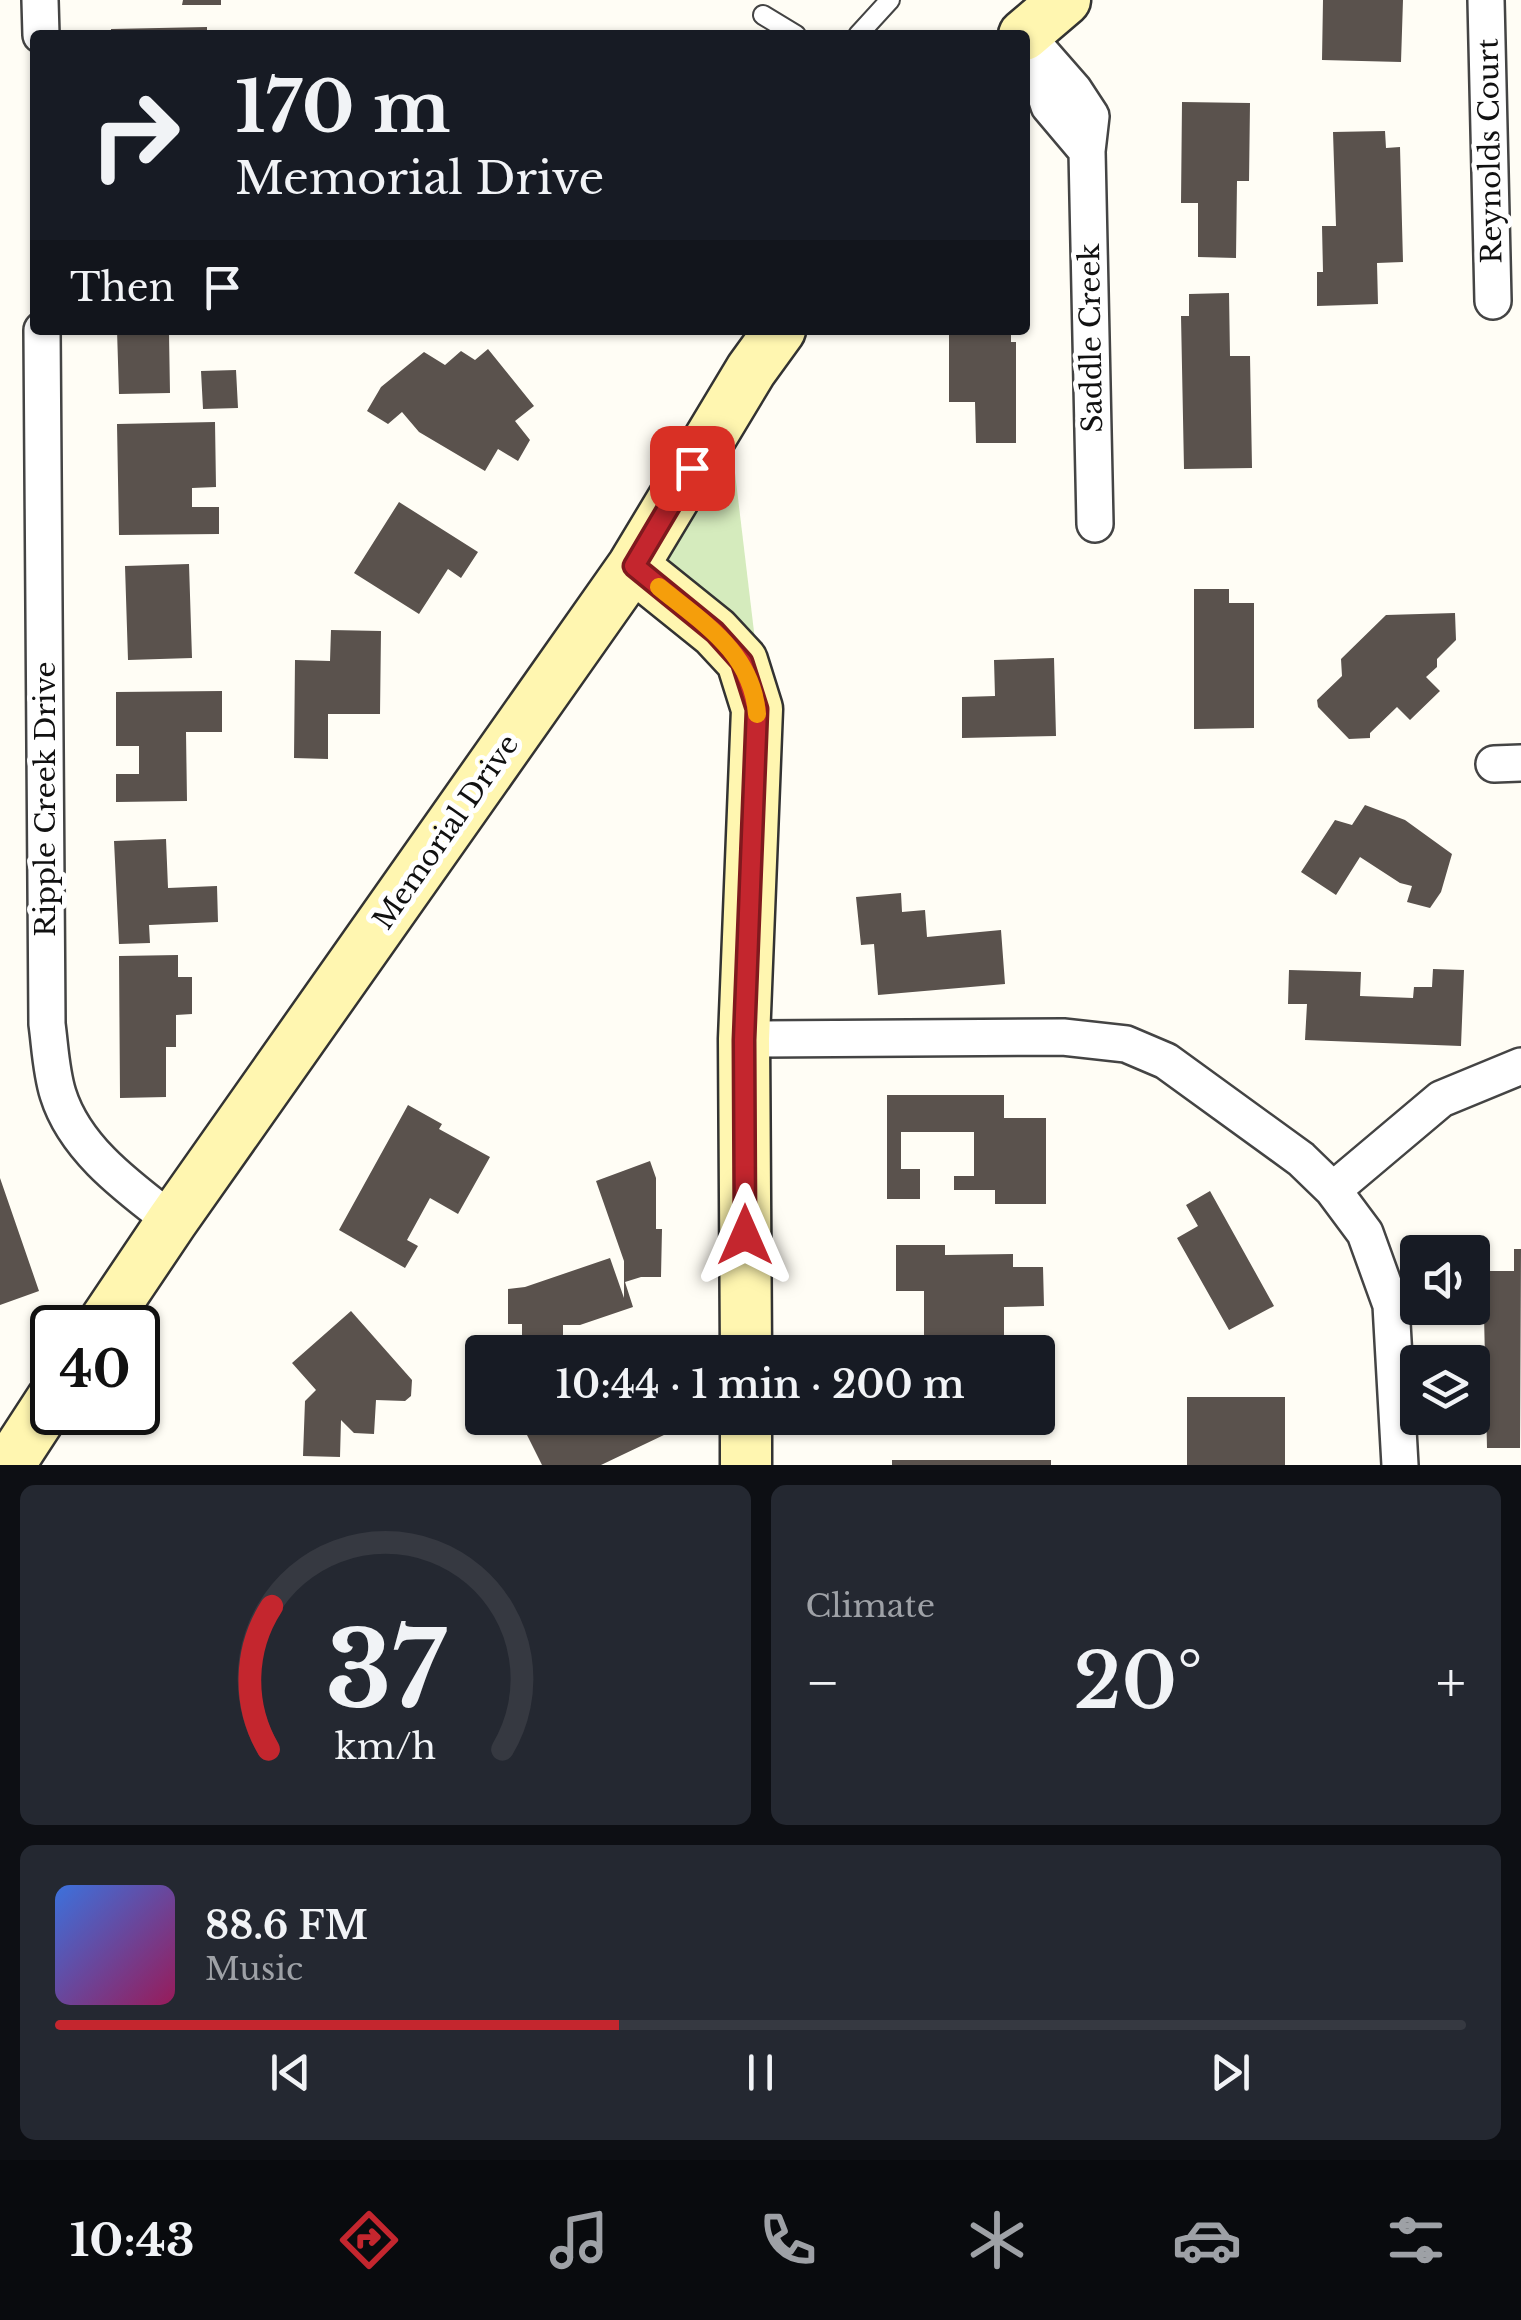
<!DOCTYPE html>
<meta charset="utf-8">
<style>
:root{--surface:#171b24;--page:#242831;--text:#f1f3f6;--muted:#9ea1a6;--line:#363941;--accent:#c4262e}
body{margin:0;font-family:"Libre Baskerville",serif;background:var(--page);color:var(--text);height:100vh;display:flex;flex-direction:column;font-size:38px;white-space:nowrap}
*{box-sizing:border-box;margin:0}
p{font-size:32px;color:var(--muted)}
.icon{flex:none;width:55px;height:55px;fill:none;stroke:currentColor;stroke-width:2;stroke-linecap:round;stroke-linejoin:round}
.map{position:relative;height:1465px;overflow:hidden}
.drawer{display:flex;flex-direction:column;gap:20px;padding:20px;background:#0d0f14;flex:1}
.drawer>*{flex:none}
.hud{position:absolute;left:30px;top:30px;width:1000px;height:305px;border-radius:10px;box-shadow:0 2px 8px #0004;background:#171b24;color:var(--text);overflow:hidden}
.controls{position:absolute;left:1400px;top:1235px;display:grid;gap:20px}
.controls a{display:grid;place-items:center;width:90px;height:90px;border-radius:10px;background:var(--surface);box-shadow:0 2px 8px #0004;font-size:50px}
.speed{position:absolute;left:30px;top:1305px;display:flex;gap:20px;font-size:50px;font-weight:700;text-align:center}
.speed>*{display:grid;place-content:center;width:130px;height:130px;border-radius:50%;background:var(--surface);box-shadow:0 2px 8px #0004;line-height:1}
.speed .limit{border:5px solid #111;border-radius:15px;background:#fff;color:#111}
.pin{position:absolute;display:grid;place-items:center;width:85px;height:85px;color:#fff;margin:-42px;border-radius:20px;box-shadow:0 5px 15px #0006}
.me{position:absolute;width:110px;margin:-55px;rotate:0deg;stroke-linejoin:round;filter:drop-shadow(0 0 8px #0008)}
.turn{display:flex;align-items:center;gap:35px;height:210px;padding:0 40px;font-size:45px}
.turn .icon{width:130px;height:130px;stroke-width:2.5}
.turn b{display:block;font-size:70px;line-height:85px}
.then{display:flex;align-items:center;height:95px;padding:0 40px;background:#0003;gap:20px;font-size:38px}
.big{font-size:75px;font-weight:600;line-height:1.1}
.drawer .tile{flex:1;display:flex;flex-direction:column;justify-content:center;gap:15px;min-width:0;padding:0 35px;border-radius:15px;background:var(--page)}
.drawer .dial{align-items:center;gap:0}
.dial svg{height:260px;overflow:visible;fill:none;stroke:var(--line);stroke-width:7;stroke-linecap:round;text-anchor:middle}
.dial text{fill:var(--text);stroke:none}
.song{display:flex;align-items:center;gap:30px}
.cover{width:120px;height:120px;border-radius:15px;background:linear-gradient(135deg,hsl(220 70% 55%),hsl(330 70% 35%))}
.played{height:10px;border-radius:5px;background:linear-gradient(90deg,var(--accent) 40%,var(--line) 40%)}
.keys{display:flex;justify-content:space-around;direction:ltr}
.heat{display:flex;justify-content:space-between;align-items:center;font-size:55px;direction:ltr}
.drawer .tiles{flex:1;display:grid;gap:20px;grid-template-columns:1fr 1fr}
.tile:last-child{grid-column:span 2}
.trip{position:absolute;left:465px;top:1335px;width:590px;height:100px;border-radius:10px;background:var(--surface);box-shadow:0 2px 8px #0004;font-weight:600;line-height:100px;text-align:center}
.tabs{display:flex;height:160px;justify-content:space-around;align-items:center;background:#090b0e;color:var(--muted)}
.tabs .icon{width:70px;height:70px}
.tabs .current{color:var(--accent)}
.tabs b{font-size:45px;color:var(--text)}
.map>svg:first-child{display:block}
</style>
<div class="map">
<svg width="1521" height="1465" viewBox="0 0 1521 1465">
<rect width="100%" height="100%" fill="#fffdf5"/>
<path fill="#d5ebbd" d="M732,448l23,192 -96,-83z"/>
<path fill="#5a524d" d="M183,0h38v5h-39z
M1323,0h80l-2,62 -79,-2z
M207,27v8h-96v-6z
M1182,102l68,1 -1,78h-12l-1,77 -38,-1v-54h-17z
M1385,131l1,17 14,-1 3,115 -26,1 1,41 -61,2v-34h6l-1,-46h14l-3,-94z
M1229,293l1,63h20l2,112 -68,1 -3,-153h8v-22z
M117,330h47v4h5l1,59 -51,1z
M949,330h62v12h5v101h-40l-1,-41h-26z
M488,349l46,57 -19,15 15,19 -12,21 -20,-12 -13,22 -66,-39 -17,-20 -14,12 -21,-13 14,-24 43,-35 21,13 16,-14 14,9z
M236,370l2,38 -35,1 -2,-38z
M215,422l1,65 -24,1v19h27v27l-100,1 -2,-111z
M399,502l79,50 -17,26 -13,-9 -29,45 -65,-41z
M189,564l3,94 -64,2 -3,-94z
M1194,589h35v14h25v125l-60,1z
M1455,613l1,27 -19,19v8l-11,10 14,14 -30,29 -13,-13 -27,26v5l-21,1 -31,-32 -1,-7 25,-24 -1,-17 45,-44z
M331,630l50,1 -1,83h-52v45l-34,-1 1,-98 35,1z
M1054,658l2,78 -94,2v-41l33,-1 -1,-36z
M222,691v41h-36l1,69 -71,1v-28h23v-28h-23v-54z
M1365,805l40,15 47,34 -11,38 -11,16 -23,-6 5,-16 -12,-3 -40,-26 -24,38 -35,-23 34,-52 17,5z
M166,839l2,49 49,-2 1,36 -69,3 1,18 -31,1 -5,-103z
M901,893l1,19 23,-2 2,27 74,-7 4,54 -127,11 -4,-51 -13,1 -5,-48z
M178,955v22h14v37l-16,1v32h-10v50l-46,1 -1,-142z
M1433,969l31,1 -3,76 -156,-6 2,-36h-19l1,-34 72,2 -1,24 53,2 1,-11h18z
M887,1095h117v23h42v86h-51v-14h-41v-14h20v-44h-73v37h19v30h-33z
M408,1105l34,19 -3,5 51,28 -32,57 -28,-16 -23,42 11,6 -13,22 -66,-38z
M650,1161l6,17v51h6l-1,48h-20l-16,5 8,25 -53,18h-17v27h-41v-28h-14v-35l17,-2 85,-29 14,40v-37l-28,-80z
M0,1178l39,113 -39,14z
M1210,1191l64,115 -45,24 -52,-92 21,-12 -12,-21z
M896,1245h49v10l68,-1v13h30l1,39 -40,1v45h-80v-61h-28z
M1514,1249h7l-1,199h-33l-4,-177h31z
M351,1311l61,69 -1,16 -6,5 -29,-1 -2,34 -20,-1 -13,-13 -1,37 -37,-1 2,-55 11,-11 -24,-27z
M1187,1397h98v68h-98z
M553,1418h11l6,13 30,-13h66v16l-65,31h-59l-17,-34z
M892,1460h159v5h-159z"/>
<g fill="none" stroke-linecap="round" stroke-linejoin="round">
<defs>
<path id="lane" d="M763,15l33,20
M858,35l32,-35"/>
<path id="street" d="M40,0l1,35
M1486,0l7,301
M1025,34l49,56 17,26 -4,35 8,373
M1030,48l19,58 38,45
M42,330l5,694c3,22 4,48 11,70 17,55 70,93 114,127
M1494,764l27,-1
M744,1039l319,-2 63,7 40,17 135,98 32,31 32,43 26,72 9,160
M1333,1190l108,-91 80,-33"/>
<path id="secondary" d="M1024,35l41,-35
M633,566l82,66 27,29 15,48 -13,330 2,313
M100,1328l72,-107 461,-655 118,-196 29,-40
M746,1418v47
M9,1465l43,-66"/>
</defs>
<use href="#lane" stroke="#444" stroke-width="22"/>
<use href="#street" stroke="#444" stroke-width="40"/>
<use href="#secondary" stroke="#333" stroke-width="55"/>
<use href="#lane" stroke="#fff" stroke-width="18"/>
<use href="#street" stroke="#fff" stroke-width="35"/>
<use href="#secondary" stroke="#fff6b0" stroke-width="50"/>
</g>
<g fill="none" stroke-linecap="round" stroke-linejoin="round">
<defs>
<path id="route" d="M692,468l-58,98 81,66 27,30 15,47 -13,331 1,195"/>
</defs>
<use href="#route" stroke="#7f191e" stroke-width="25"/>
<use href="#route" stroke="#c4262e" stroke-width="18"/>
<path stroke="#f59e0b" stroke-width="18" d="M659,587c44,36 93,65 98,127"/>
</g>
<g text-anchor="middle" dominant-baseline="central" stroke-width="10" stroke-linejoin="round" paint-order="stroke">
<g font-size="28" fill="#111" stroke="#fff">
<text transform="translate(1490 151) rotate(-91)">Reynolds Court</text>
<text transform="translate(1091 338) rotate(-91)">Saddle Creek</text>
<text transform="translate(45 799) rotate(-90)">Ripple Creek Drive</text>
<text transform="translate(446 832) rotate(-55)">Memorial Drive</text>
</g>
</g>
</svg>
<div class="controls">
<a><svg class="icon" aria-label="sound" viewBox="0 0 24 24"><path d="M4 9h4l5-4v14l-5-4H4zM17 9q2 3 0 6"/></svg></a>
<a><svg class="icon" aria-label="layers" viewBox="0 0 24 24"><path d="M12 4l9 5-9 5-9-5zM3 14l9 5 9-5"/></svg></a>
</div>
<div class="speed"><div class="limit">40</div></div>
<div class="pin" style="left:692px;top:468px;background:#d93025"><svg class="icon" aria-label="arrive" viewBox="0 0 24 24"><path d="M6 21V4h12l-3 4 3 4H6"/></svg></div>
<svg class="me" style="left:745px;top:1235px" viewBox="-20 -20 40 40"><path d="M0-17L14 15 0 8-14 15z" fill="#c4262e" stroke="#fff" stroke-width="4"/></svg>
<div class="trip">10:44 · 1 min · 200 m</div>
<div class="hud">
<div class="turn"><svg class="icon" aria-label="right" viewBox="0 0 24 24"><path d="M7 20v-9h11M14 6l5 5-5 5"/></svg><div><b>170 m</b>Memorial Drive</div></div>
<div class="then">Then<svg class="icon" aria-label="arrive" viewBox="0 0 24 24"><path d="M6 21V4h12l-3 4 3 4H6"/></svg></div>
</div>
</div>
<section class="drawer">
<div class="tiles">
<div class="tile dial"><svg viewBox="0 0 100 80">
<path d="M14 69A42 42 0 1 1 86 69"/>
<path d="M14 69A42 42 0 0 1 15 25" stroke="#c4262e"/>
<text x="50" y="56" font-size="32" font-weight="700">37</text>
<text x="50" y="72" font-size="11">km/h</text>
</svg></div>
<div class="tile"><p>Climate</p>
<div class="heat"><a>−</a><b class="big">20°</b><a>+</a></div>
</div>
<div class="tile">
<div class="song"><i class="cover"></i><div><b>88.6 FM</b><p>Music</p></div></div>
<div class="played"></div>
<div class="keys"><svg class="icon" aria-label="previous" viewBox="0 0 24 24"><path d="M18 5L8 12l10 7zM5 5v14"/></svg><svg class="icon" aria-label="pause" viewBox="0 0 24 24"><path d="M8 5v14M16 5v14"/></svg><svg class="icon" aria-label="next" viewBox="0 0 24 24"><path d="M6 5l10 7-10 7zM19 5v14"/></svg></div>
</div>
</div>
</section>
<nav class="tabs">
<b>10:43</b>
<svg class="icon current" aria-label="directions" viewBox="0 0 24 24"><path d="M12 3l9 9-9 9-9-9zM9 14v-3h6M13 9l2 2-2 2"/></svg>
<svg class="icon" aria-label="music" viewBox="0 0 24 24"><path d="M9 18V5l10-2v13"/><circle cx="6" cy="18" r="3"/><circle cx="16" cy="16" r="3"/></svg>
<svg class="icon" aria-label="phone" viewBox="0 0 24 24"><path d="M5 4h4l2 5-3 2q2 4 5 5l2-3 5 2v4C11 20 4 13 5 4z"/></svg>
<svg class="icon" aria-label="climate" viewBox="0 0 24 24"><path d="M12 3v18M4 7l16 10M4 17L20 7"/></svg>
<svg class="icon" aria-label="car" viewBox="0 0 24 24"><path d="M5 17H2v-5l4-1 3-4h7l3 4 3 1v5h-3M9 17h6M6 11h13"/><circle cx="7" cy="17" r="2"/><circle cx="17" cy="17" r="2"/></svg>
<svg class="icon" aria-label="filters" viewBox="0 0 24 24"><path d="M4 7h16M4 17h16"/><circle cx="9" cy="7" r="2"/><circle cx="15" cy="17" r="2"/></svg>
</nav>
